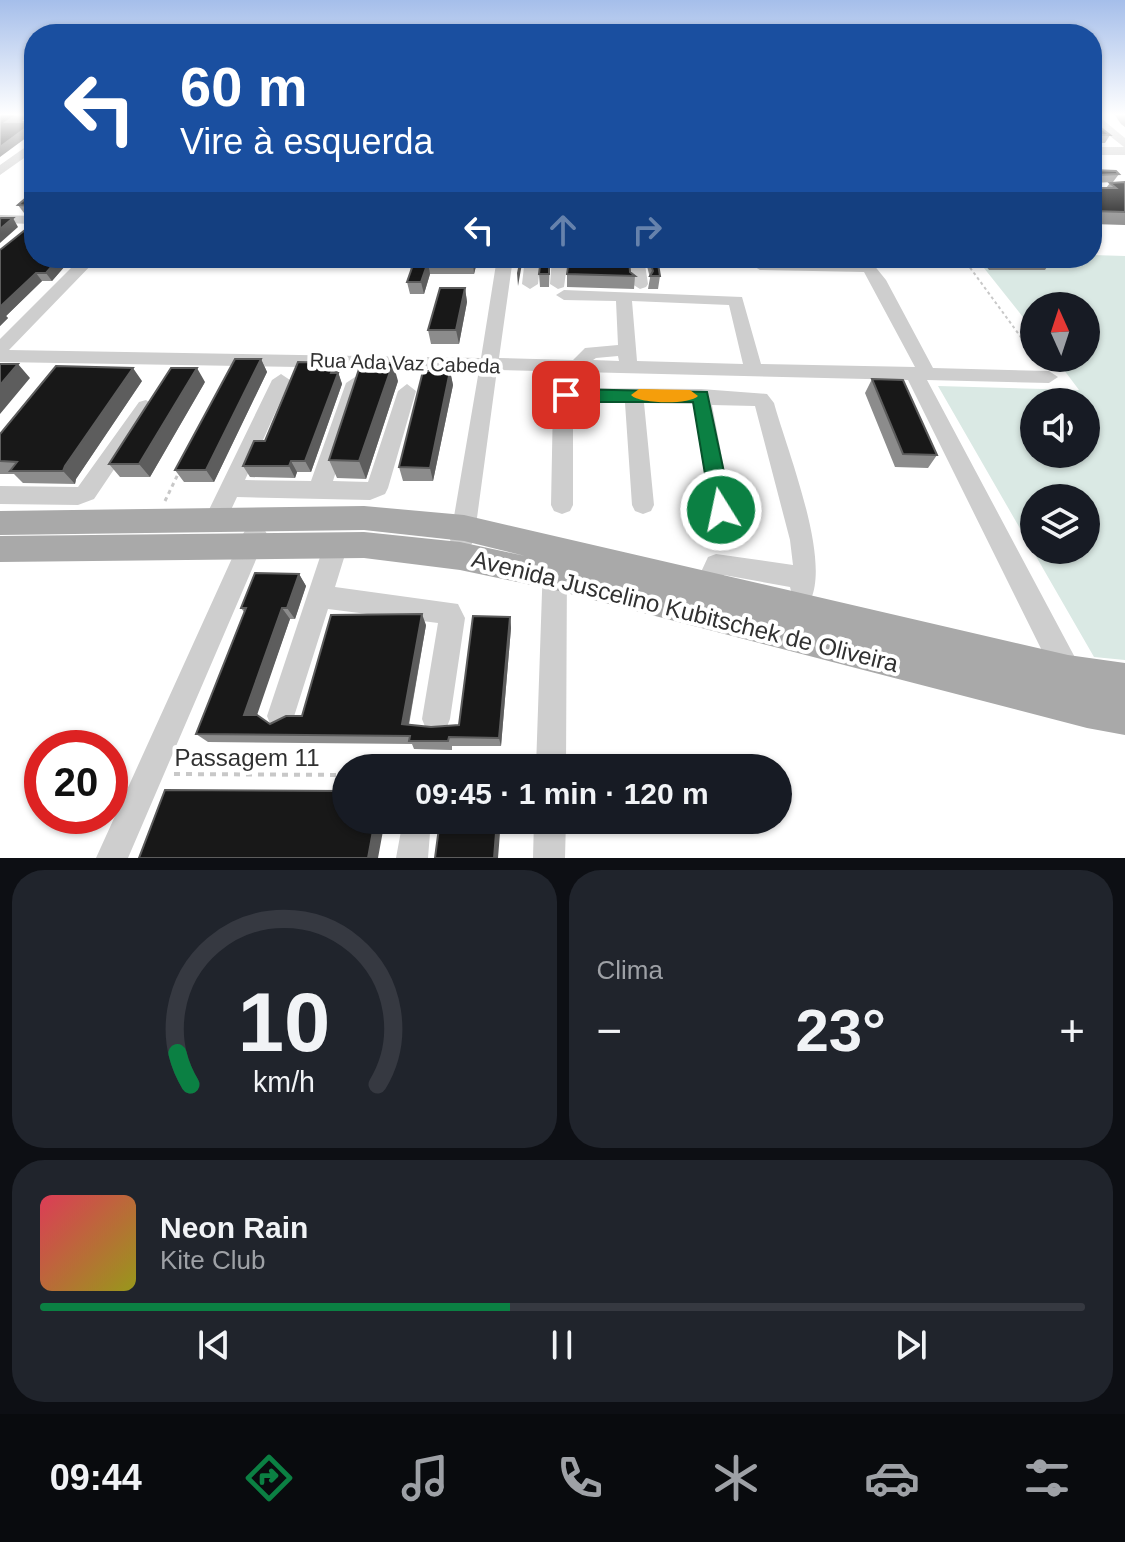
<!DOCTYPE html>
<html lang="pt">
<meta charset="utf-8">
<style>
:root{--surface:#171b24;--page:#20242c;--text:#f1f3f6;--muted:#9ea1a6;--line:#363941;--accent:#0b8043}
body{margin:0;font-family:Arial,sans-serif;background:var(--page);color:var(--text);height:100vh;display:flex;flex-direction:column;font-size:30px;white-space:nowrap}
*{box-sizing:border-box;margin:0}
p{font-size:26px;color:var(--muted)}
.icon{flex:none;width:44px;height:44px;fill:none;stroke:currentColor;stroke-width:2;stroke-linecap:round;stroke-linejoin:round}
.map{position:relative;height:858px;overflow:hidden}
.panel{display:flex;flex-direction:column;gap:12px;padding:12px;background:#0d0f14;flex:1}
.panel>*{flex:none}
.hud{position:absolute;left:24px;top:24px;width:1078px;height:244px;border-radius:32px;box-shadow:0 2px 6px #0004;background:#1a4fa0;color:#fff;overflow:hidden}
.needle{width:52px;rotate:357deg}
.buttons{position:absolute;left:1020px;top:292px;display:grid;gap:16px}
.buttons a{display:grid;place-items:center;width:80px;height:80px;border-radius:50%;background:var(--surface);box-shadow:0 2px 6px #0004;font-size:40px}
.speed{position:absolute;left:24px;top:730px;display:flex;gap:16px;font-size:40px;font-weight:700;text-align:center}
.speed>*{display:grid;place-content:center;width:104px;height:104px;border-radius:50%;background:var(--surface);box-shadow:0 2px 6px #0004;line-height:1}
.speed .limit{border:12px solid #d22;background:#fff;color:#111}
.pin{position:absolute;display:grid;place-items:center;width:68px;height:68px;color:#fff;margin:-34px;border-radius:16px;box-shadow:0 4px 12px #0006}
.me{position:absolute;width:88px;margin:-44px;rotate:350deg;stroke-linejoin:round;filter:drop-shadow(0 0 6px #0008)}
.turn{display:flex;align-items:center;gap:28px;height:168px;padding:0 24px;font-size:36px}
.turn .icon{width:104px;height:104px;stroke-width:2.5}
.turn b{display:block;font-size:56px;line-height:68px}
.lanes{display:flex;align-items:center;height:76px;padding:0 24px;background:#0003;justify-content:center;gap:40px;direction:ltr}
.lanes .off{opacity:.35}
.big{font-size:60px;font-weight:600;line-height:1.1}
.panel .tile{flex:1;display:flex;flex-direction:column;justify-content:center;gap:12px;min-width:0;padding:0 28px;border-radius:32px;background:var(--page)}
.panel .dial{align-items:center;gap:0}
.dial svg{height:208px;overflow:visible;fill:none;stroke:var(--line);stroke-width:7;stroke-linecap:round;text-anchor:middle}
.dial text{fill:var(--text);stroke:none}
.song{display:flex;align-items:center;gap:24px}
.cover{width:96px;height:96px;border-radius:12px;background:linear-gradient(135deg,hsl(350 70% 55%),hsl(60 70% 35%))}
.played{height:8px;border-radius:4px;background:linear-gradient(90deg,var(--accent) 45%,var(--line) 45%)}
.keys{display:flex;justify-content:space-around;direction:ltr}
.heat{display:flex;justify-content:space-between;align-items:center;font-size:44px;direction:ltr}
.panel .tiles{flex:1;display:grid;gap:12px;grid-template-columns:1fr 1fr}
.tile:last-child{grid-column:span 2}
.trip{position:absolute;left:332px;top:754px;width:460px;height:80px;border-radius:40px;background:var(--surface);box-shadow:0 2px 6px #0004;font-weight:600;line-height:80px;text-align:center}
.dock{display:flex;height:128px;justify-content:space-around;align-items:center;background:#090b0e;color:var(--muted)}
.dock .icon{width:56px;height:56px}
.dock .current{color:var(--accent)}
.dock b{font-size:36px;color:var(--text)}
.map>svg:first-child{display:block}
</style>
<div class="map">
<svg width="1125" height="858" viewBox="0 0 1125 858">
<rect width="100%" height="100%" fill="#fff"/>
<path fill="#dae9e4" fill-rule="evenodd" d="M1092,255l33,1v404l-31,-3 -156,-271 141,4 -24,-32h31v-52h-52v25l-58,-73h116zM1034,402h52v52h-52zM1034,498h52v52h-52z"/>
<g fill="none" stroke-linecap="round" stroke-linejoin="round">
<path stroke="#c8c8c8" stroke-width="2" stroke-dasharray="3 3" stroke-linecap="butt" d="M963,258l71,97"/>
<path stroke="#c8c8c8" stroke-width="3" stroke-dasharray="4 4" stroke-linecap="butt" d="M165,501l14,-29"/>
<path stroke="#c8c8c8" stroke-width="4" stroke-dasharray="6 6" stroke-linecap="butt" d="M174,774l172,1"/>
<path fill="#cecece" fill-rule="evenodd" d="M1092,114h4l29,24v17h-33v-8h32l-32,-25z
M34,141v10l-34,24v-10z
M0,215l34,1v8l-34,-1z
M81,258h17l-89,92 472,8 16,-100h16l-14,100 74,2 12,-12 33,-3 -2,-44 -52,-1 -8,-5 8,-5 178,7 19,67 154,3 -51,-95 -104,-2 -8,-5 8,-5 113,4 13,16 47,88 116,3 9,6 -9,6 -122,-3 152,285 4,10 -4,10 -10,4 -10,-4 -151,-305 -411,-10 -23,170 -4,7 -8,3 -8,-3 -4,-7 29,-170 -479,-8v-23zM632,301l97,4 14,59 -106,-3zM618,356l1,5 -26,-1 3,-2z
M525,258h16l-3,26 -8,5 -8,-5z
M552,258h16l-4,29 -6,2 -8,-5z
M628,258h16l4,26 -2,3 -6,2 -8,-5z
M281,374l9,6 -45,100 66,1 35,-98 9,-6 9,6 -31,98 35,1 30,-91 9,-7 9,7 -28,97 -3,6 -15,6 -133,-3 -14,30 -8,2 -8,-2 -3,-7 68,-140z
M566,388l135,1 66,5 7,9c13,47 56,153 37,196l-9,3 -9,-3 -3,-12 -66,-12 -8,18 -9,3 -9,-3 -3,-8 13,-28 8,-3 77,11 -3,-25 -35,-134 -43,-1 20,105 -3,7 -8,2 -8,-2 -3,-7 -17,-106 -49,-1 10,102 -3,6 -8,3 -8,-3 -3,-6 -7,-102 -52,-1v103l-3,6 -8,3 -8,-3 -3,-6 2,-103 6,-12z
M146,400l10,7 -62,92 -16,6 -78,-1v-18l78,1 61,-85z
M255,524l8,3 4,7 -139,324h-32l147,-324 4,-7z
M336,535l8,3 4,7 -13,42 123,17 7,14 -15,101 -4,10 -10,4 -10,-4 -4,-10 16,-96 -110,-14 -37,117 -10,4 -10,-4 -4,-10 57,-171 4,-7z
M555,552l8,4 4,7 -1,205h-30l7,-205 4,-7z
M403,820h28l-3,38h-32z
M534,820h32l-1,38h-32z"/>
<path fill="#a9a9a9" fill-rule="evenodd" d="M364,506l100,9 604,140 57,8v72l-38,-7 -532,-138 -95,-20 -96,-12 -364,4v-26l364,-4 96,10 65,14 -61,-15 -100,-11 -364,5v-24z"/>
</g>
<path fill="#8c8c8c" d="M1114,114h11v13l-4,-3z
M1092,121l18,14 -5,8h-13z
M1093,170l26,4 -6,8 -21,1z
M1125,182v43l-33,-1v-36h14l4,-5z
M34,191v67h38l-20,23h-10l-36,35 2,2 -8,8v-76l30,-24v-13h-6l-6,-8z
M373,258h105l-4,16h-44l-6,20h-14l-3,-12 4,-12 -1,-4 -35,-1z
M541,258h9l-1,29h-9l-1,-13z
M645,258h12l3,18 -2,13h-10l2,-11z
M980,258h73l-8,12h-56z
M630,272l5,4 -1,13 -67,-2v-13z
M465,288l2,14 -8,42h-28l-3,-14z
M261,359l6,13 -53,110h-30l-9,-12z
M335,363l7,21 -31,88h-14l-2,6 -45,-1 -7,-11z
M450,371l3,14 -20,96h-30l-4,-14z
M872,379l65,76 -9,13 -33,-1 -30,-74z
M142,381l-66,98 -1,5 -52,-1 -9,-9h-14v-40z
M398,381l-32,98 -29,-1 -8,-18z
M205,382l-55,95h-30l-11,-13z
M299,574l7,12 -11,33h-5l-34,96 14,9 32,-8 124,-91 -17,100 22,2 28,-2 51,-108 1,11 -10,118h-49v4l-38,-1 -2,-5 -204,-2 -12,-8 48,-122 -3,-4z"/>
<path fill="#5d5d5d" d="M18,114h14l-22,15 -4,-7z
M34,122v10l-34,25v-10z
M13,218l5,9 -18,16v-14z
M59,258h13l-20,23 -6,-8z
M474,258h4l-4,16 -1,-12z
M520,258h3l-5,28 -1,-13z
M428,262l2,12 -6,20 -3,-12z
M36,273l6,8 -36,35 2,2 -8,8v-19z
M465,288l2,14 -8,42 -3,-14z
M261,359l6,13 -53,110 -8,-12z
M335,363l7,21 -31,88 -6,-11 26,-88z
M393,363l5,18 -32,98 -7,-18z
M18,364l12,14 -30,36v-29z
M133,368l9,13 -66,98 -1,5 -12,-13 2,-5z
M197,368l8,14 -55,95 -11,-13z
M450,371l3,14 -20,96 -3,-13z
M291,461l6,11 -2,6 -6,-12z
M299,574l7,12 -11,33 -8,-11z
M282,608l8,11 -35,102 -11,-6z
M422,614l4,11 -19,108 -5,-9z
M510,617l1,11 -10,118 -2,-8z
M375,820h10l-7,38h-10z
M497,820h4l-3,38h-4z"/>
<path fill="#181818" stroke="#5d5d5d" stroke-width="2" d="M0,114h18l-12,8h28l-34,25z
M1092,121l18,14h-18z
M1093,170l23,1 3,3 -22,1z
M1125,182v30l-33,-1v-23h24l-6,-5z
M34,191v67h25l-13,15h-10l-36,34v-57l30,-24 1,-20 -13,-1z
M1,218h12l-13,11v-10z
M410,258h64l-1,4h-45l-7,20h-14l7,-20h-5z
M541,258h8v16h-10z
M569,258h60l1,14 5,4 -68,-2z
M649,258h8l3,18h-10l3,-5z
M440,288h25l-9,42h-28z
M235,359h26l-55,111h-31z
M298,362l37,1 -4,10h7l-33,88h-14l-2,5h-46l11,-25h11z
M361,363h32l-34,98 -30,-1z
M0,364h18l-18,21z
M56,366l77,2 -68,98 -2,5h-53l7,-9 -17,-1v-27z
M171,368h26l-58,96h-30z
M423,371h27l-20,97 -31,-1z
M872,379l31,1 34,75 -34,-1z
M255,573l44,1 -12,34h-5l-38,107h13l13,9 16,-8h16l29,-101 91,-1 -20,110 29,3 28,-2 14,-109 37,1 -11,121 -50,-1 -1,4h-39l1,-5 -214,-2 50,-126h-5z
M165,790l181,1v29h29l-7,38h-229z
M440,820h57l-3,38h-59z"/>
<linearGradient id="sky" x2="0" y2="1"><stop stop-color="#a5beea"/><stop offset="0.49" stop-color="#fff"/><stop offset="1" stop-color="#fff" stop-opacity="0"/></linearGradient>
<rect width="1125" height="234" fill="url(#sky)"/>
<path fill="#0b8043" stroke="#07532c" stroke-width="2" d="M566,389l141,3 25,118 -3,6 -8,2 -7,-2 -3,-6 -18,-108h-127l-8,-7z"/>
<path fill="#f59e0b" d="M639,389l51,1 8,6c-8,9 -59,8 -67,-1z"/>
<g text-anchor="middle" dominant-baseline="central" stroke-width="8" stroke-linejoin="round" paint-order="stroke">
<g font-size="20" fill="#313131" stroke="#fff">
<text transform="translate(405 363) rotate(2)">Rua Ada Vaz Cabeda</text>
</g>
<g font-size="24" fill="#313131" stroke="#fff">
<text transform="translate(685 611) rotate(14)">Avenida Juscelino Kubitschek de Oliveira</text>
<text x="247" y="757">Passagem 11</text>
</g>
</g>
</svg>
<div class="buttons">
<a><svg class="needle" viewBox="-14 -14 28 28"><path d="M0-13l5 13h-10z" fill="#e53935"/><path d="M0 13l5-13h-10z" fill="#9ea1a6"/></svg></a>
<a><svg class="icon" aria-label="sound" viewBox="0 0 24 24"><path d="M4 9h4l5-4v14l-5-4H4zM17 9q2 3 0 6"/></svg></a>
<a><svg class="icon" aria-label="layers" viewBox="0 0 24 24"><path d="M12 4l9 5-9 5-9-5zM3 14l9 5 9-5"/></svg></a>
</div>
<div class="speed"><div class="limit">20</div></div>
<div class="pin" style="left:566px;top:395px;background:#d93025"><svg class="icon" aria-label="arrive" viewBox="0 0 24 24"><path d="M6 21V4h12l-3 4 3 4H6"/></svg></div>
<svg class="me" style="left:721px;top:510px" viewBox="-20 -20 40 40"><circle r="17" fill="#0b8043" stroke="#fff" stroke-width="3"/><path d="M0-11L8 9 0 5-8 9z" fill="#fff"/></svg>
<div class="trip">09:45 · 1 min · 120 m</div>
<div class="hud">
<div class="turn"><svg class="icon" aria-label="left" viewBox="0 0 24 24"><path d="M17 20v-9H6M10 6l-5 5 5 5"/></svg><div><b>60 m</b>Vire à esquerda</div></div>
<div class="lanes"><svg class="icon" aria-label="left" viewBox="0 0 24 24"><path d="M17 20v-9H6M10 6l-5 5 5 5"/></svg><svg class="icon off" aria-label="ahead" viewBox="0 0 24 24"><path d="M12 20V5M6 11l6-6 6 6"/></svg><svg class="icon off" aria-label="right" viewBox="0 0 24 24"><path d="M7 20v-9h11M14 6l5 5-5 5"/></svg></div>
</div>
</div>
<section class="panel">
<div class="tiles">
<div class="tile dial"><svg viewBox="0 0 100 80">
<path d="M14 69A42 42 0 1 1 86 69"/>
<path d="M14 69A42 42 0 0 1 9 57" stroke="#0b8043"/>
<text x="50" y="56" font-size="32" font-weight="700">10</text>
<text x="50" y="72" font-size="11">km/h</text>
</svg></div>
<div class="tile"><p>Clima</p>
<div class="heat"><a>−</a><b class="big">23°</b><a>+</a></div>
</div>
<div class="tile">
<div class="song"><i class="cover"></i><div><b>Neon Rain</b><p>Kite Club</p></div></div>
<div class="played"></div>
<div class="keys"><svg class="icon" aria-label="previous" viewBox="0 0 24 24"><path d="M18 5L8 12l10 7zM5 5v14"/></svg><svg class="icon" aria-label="pause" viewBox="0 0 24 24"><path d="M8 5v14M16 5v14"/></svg><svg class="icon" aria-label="next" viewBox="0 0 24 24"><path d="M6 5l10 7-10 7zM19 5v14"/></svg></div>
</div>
</div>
</section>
<nav class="dock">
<b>09:44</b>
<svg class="icon current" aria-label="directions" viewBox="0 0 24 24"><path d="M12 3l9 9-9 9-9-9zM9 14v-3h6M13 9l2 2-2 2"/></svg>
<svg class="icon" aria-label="music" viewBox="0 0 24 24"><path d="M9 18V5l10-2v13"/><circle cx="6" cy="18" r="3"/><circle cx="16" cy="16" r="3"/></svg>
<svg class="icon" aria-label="phone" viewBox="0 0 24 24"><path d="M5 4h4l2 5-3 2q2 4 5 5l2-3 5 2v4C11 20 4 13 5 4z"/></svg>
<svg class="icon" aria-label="climate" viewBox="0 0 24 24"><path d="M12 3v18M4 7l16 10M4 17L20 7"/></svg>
<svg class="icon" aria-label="car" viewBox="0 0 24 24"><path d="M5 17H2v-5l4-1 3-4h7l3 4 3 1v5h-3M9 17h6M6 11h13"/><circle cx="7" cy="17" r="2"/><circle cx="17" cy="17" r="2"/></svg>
<svg class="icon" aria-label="filters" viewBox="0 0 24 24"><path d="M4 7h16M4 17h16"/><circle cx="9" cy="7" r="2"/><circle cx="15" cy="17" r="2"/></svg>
</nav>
